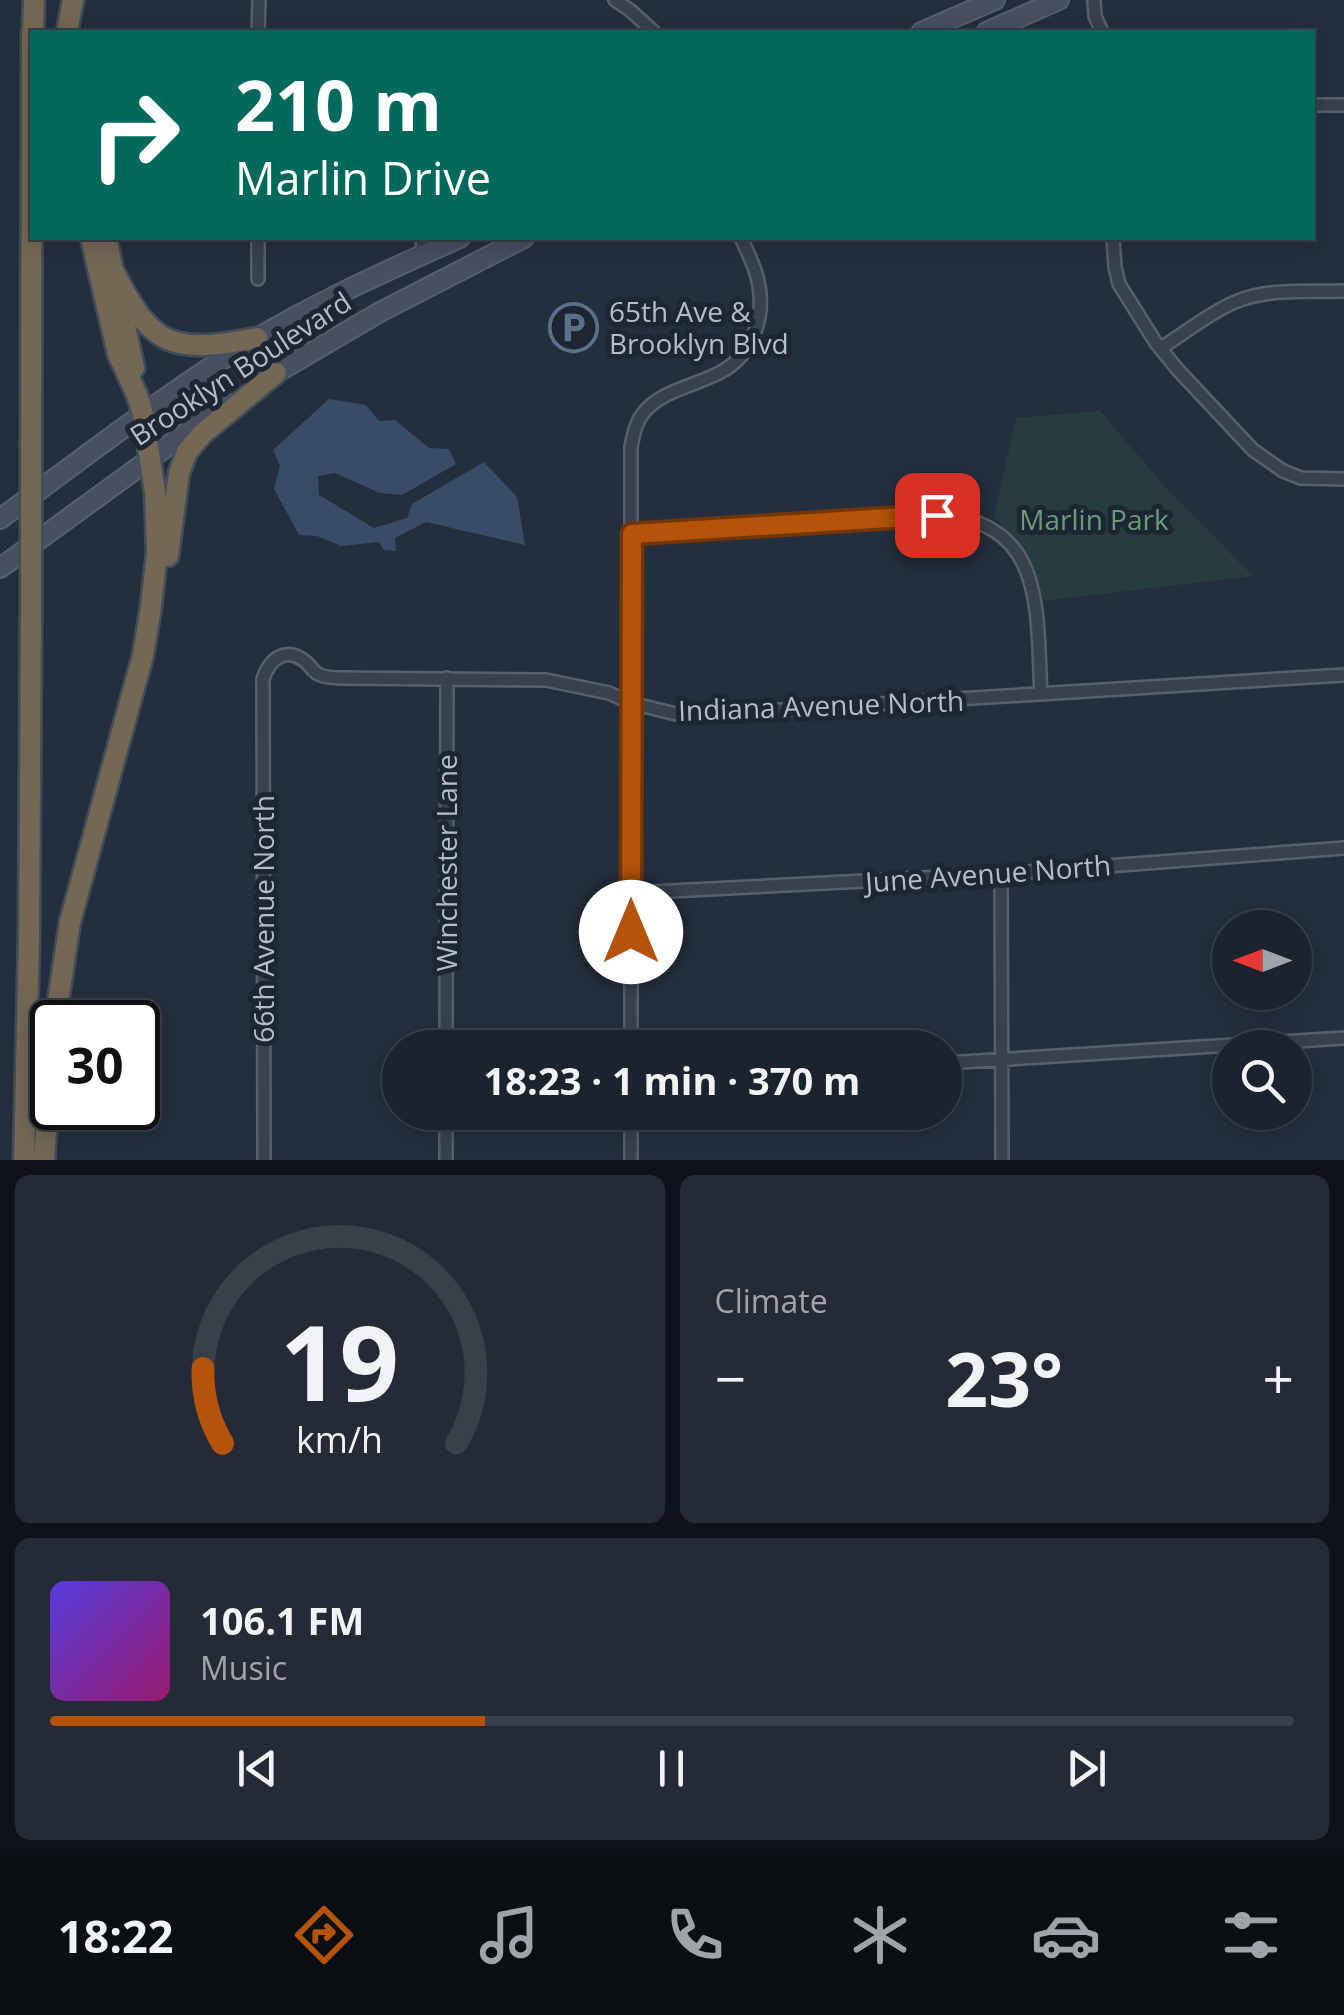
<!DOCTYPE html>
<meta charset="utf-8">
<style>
:root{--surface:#1b232e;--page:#242b36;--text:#f1f3f6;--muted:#a0a4aa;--line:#39404a;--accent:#b45309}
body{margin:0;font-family:"Open Sans",sans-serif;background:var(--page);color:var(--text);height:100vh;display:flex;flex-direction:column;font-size:38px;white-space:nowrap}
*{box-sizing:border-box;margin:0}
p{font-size:32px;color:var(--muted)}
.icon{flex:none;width:55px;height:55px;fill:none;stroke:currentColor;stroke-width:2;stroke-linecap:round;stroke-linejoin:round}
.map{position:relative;height:1160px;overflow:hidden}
.drawer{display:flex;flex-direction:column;gap:15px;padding:15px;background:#0f1319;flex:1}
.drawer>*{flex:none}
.hud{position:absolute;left:30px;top:30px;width:1285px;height:210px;border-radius:0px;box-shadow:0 5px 25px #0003,0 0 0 2px var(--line);background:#00695c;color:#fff;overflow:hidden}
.needle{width:65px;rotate:270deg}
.buttons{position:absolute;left:1212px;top:910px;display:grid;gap:20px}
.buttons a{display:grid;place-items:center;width:100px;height:100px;border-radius:50%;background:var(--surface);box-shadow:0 5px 25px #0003,0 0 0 2px var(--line);font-size:50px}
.speed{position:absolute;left:30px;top:1000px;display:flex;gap:20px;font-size:50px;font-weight:700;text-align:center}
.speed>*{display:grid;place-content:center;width:130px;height:130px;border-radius:50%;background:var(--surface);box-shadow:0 5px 25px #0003,0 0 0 2px var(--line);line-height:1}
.speed .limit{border:5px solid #111;border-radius:15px;background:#fff;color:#111}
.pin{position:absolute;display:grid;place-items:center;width:85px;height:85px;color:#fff;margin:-42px;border-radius:20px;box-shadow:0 5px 15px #0006}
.me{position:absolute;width:110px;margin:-55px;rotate:0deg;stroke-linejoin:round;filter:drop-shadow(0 0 8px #0008)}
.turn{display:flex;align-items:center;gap:35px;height:210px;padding:0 40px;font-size:45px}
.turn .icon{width:130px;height:130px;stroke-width:2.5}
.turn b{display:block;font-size:70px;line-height:85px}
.big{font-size:75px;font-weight:700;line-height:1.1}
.drawer .widget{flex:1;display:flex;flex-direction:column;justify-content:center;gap:15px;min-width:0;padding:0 35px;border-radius:15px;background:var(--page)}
.drawer .dial{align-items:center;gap:0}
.dial svg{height:260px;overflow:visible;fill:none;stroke:var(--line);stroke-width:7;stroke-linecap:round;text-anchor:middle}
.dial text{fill:var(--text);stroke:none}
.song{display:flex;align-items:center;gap:30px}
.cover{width:120px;height:120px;border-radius:15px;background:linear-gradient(135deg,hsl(250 70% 55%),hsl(320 70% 35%))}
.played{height:10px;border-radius:5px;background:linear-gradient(90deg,var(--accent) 35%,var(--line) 35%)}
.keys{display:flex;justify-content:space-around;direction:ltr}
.heat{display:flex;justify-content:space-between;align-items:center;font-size:55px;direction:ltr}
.drawer .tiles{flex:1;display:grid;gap:15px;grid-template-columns:1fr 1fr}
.widget:last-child{grid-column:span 2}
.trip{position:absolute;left:382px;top:1030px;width:580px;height:100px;border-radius:50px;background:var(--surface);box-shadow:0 5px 25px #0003,0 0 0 2px var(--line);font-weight:700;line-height:100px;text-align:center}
.tab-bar{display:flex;height:160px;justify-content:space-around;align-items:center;background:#0b0e12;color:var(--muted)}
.tab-bar .icon{width:70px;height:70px}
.tab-bar .current{color:var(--accent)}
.tab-bar b{font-size:45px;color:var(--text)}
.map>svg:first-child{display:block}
</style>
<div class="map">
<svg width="1344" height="1160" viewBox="0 0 1344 1160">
<rect width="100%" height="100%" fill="#242f3e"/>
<path fill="#263c3f" d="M1100,411l68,79 85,86 -210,25c-9,-41 -18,-55 -49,-84l22,-99z"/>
<path fill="#394c67" d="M329,399l37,6 13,16 16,-1 34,28 20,1 7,15 -54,31 -22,-2 -45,-20 -17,3 1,19 55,33 33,-10 5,-14 72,-42 33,35 8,48 -99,-23 -31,16 1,13 -12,-1 -5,-8 -38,4 -24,-10 -18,-1 -25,-46 6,-23 -7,-16z"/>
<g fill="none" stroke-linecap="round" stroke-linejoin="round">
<defs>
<path id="minor" d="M615,0l16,11 23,21
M1094,0l1,16 7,16
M258,32l1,-32
M1312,105h32
M258,238v41
M422,238l1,16
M1113,238l2,29 4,17 37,59 22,27 75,80 30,21 18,7 43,1
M1161,348c24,-15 48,-35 74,-46 33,-14 73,-10 109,-11
M632,534l305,-19c110,6 99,97 104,179
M1001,874l1,286
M631,893l370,-19 343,-26
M446,1048l1,-370
M631,1048v-601c3,-16 6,-30 19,-41 18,-16 48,-22 69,-33 34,-17 47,-57 39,-92 -3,-15 -11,-30 -17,-43
M945,1063l399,-25
M264,1160l-1,-481c7,-21 23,-33 43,-17 4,4 7,9 12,12 7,4 17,4 25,4l203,2 63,13 22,10 45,11 24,1 644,-40
M446,1160v-48
M631,1160v-48"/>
<path id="secondary" d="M921,32l74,-32
M986,32l73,-32
M266,379l114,-67 144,-74
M0,519c74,-54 146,-110 223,-160 74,-48 156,-85 237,-121
M0,568l227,-165"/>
<path id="motorway" d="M33,32l1,-32
M67,32l6,-32
M106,238l28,130
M113,270c39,78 59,84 144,68
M31,440l1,-407
M168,556l11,-83 8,-21 15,-18 74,-61
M55,1022l15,-100 73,-267 8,-48 6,-55 -2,-60 -12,-78 -6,-19 -19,-41 -27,-116
M24,1160l5,-224 2,-317
M44,1160l8,-116"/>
</defs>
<use href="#minor" stroke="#565f6c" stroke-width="16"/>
<use href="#secondary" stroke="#565f6c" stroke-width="22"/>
<use href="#motorway" stroke="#434c59" stroke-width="25"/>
<use href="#minor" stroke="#38414e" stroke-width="11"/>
<use href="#secondary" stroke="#465061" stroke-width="18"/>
<use href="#motorway" stroke="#746855" stroke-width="20"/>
<defs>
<path id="motorway-bridge" d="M31,440v179"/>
</defs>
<use href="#motorway-bridge" stroke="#434c59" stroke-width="25" stroke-linecap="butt"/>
<use href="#motorway-bridge" stroke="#746855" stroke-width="20"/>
</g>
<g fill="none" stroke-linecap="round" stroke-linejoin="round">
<defs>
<path id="route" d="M631,932l1,-398 305,-19"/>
</defs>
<use href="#route" stroke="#753606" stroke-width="25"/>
<use href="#route" stroke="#b45309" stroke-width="18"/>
</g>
<defs>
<symbol id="parking-ring" viewBox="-11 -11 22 22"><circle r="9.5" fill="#1d2633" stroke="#5c6f8a" stroke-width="1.5"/><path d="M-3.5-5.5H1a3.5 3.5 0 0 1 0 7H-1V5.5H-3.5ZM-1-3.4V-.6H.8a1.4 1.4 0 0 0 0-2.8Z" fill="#5c6f8a"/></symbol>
</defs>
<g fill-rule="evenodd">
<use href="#parking-ring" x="546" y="300" width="55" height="55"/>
</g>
<g text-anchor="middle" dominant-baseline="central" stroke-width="10" stroke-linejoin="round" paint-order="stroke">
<g font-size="28" fill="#b4bcc9" stroke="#1d2633" text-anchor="start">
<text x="609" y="311">65th Ave &amp;<tspan x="609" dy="32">Brooklyn Blvd</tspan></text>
</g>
<g font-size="28" fill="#b4bcc9" stroke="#1d2633">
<text transform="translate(240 368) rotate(-33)">Brooklyn Boulevard</text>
<text transform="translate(821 705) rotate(-2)">Indiana Avenue North</text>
<text transform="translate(446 863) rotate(-90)">Winchester Lane</text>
<text transform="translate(988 873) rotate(-4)">June Avenue North</text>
<text transform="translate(263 919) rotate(-90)">66th Avenue North</text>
</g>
<g font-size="28" fill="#6b9a76" stroke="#1d2633">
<text x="1094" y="519">Marlin Park</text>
</g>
</g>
</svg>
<div class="buttons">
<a><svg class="needle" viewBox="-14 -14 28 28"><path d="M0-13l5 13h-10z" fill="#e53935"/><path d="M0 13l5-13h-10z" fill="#a0a4aa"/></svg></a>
<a><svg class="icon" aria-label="search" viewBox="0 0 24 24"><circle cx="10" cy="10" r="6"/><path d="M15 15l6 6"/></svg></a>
</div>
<div class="speed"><div class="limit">30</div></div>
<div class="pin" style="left:937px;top:515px;background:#d93025"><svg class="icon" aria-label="arrive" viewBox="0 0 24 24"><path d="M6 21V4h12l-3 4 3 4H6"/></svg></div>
<svg class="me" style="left:631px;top:932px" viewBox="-20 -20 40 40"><circle r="19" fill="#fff"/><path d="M0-13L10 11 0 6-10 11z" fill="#b45309"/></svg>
<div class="trip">18:23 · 1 min · 370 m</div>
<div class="hud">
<div class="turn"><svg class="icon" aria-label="right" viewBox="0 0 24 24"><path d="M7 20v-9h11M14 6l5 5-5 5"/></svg><div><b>210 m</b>Marlin Drive</div></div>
</div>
</div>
<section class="drawer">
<div class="tiles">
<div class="widget dial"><svg viewBox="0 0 100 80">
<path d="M14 69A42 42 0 1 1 86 69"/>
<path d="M14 69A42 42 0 0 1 8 46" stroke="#b45309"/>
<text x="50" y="56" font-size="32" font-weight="700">19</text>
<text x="50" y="72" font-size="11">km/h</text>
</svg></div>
<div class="widget"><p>Climate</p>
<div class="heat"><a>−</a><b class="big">23°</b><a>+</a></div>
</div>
<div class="widget">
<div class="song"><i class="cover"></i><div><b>106.1 FM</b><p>Music</p></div></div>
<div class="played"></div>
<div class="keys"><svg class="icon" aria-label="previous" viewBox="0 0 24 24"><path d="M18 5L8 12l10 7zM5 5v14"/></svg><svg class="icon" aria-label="pause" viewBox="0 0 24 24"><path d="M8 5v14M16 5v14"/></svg><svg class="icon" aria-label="next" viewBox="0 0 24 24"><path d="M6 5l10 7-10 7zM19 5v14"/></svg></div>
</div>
</div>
</section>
<nav class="tab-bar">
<b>18:22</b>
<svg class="icon current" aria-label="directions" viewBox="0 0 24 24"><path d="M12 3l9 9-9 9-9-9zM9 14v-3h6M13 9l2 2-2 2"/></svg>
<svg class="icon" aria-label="music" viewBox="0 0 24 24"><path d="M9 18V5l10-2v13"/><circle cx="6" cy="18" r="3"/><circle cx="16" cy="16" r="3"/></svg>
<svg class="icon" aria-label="phone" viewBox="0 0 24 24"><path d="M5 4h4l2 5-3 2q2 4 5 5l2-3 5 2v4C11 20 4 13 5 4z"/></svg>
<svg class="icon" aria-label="climate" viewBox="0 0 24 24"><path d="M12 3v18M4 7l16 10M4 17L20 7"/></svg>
<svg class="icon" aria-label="car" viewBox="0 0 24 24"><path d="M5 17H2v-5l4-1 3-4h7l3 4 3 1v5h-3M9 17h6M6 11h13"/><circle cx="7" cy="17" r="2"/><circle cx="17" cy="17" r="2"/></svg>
<svg class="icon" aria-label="filters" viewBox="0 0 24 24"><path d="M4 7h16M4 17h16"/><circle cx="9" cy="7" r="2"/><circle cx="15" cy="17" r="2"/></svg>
</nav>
